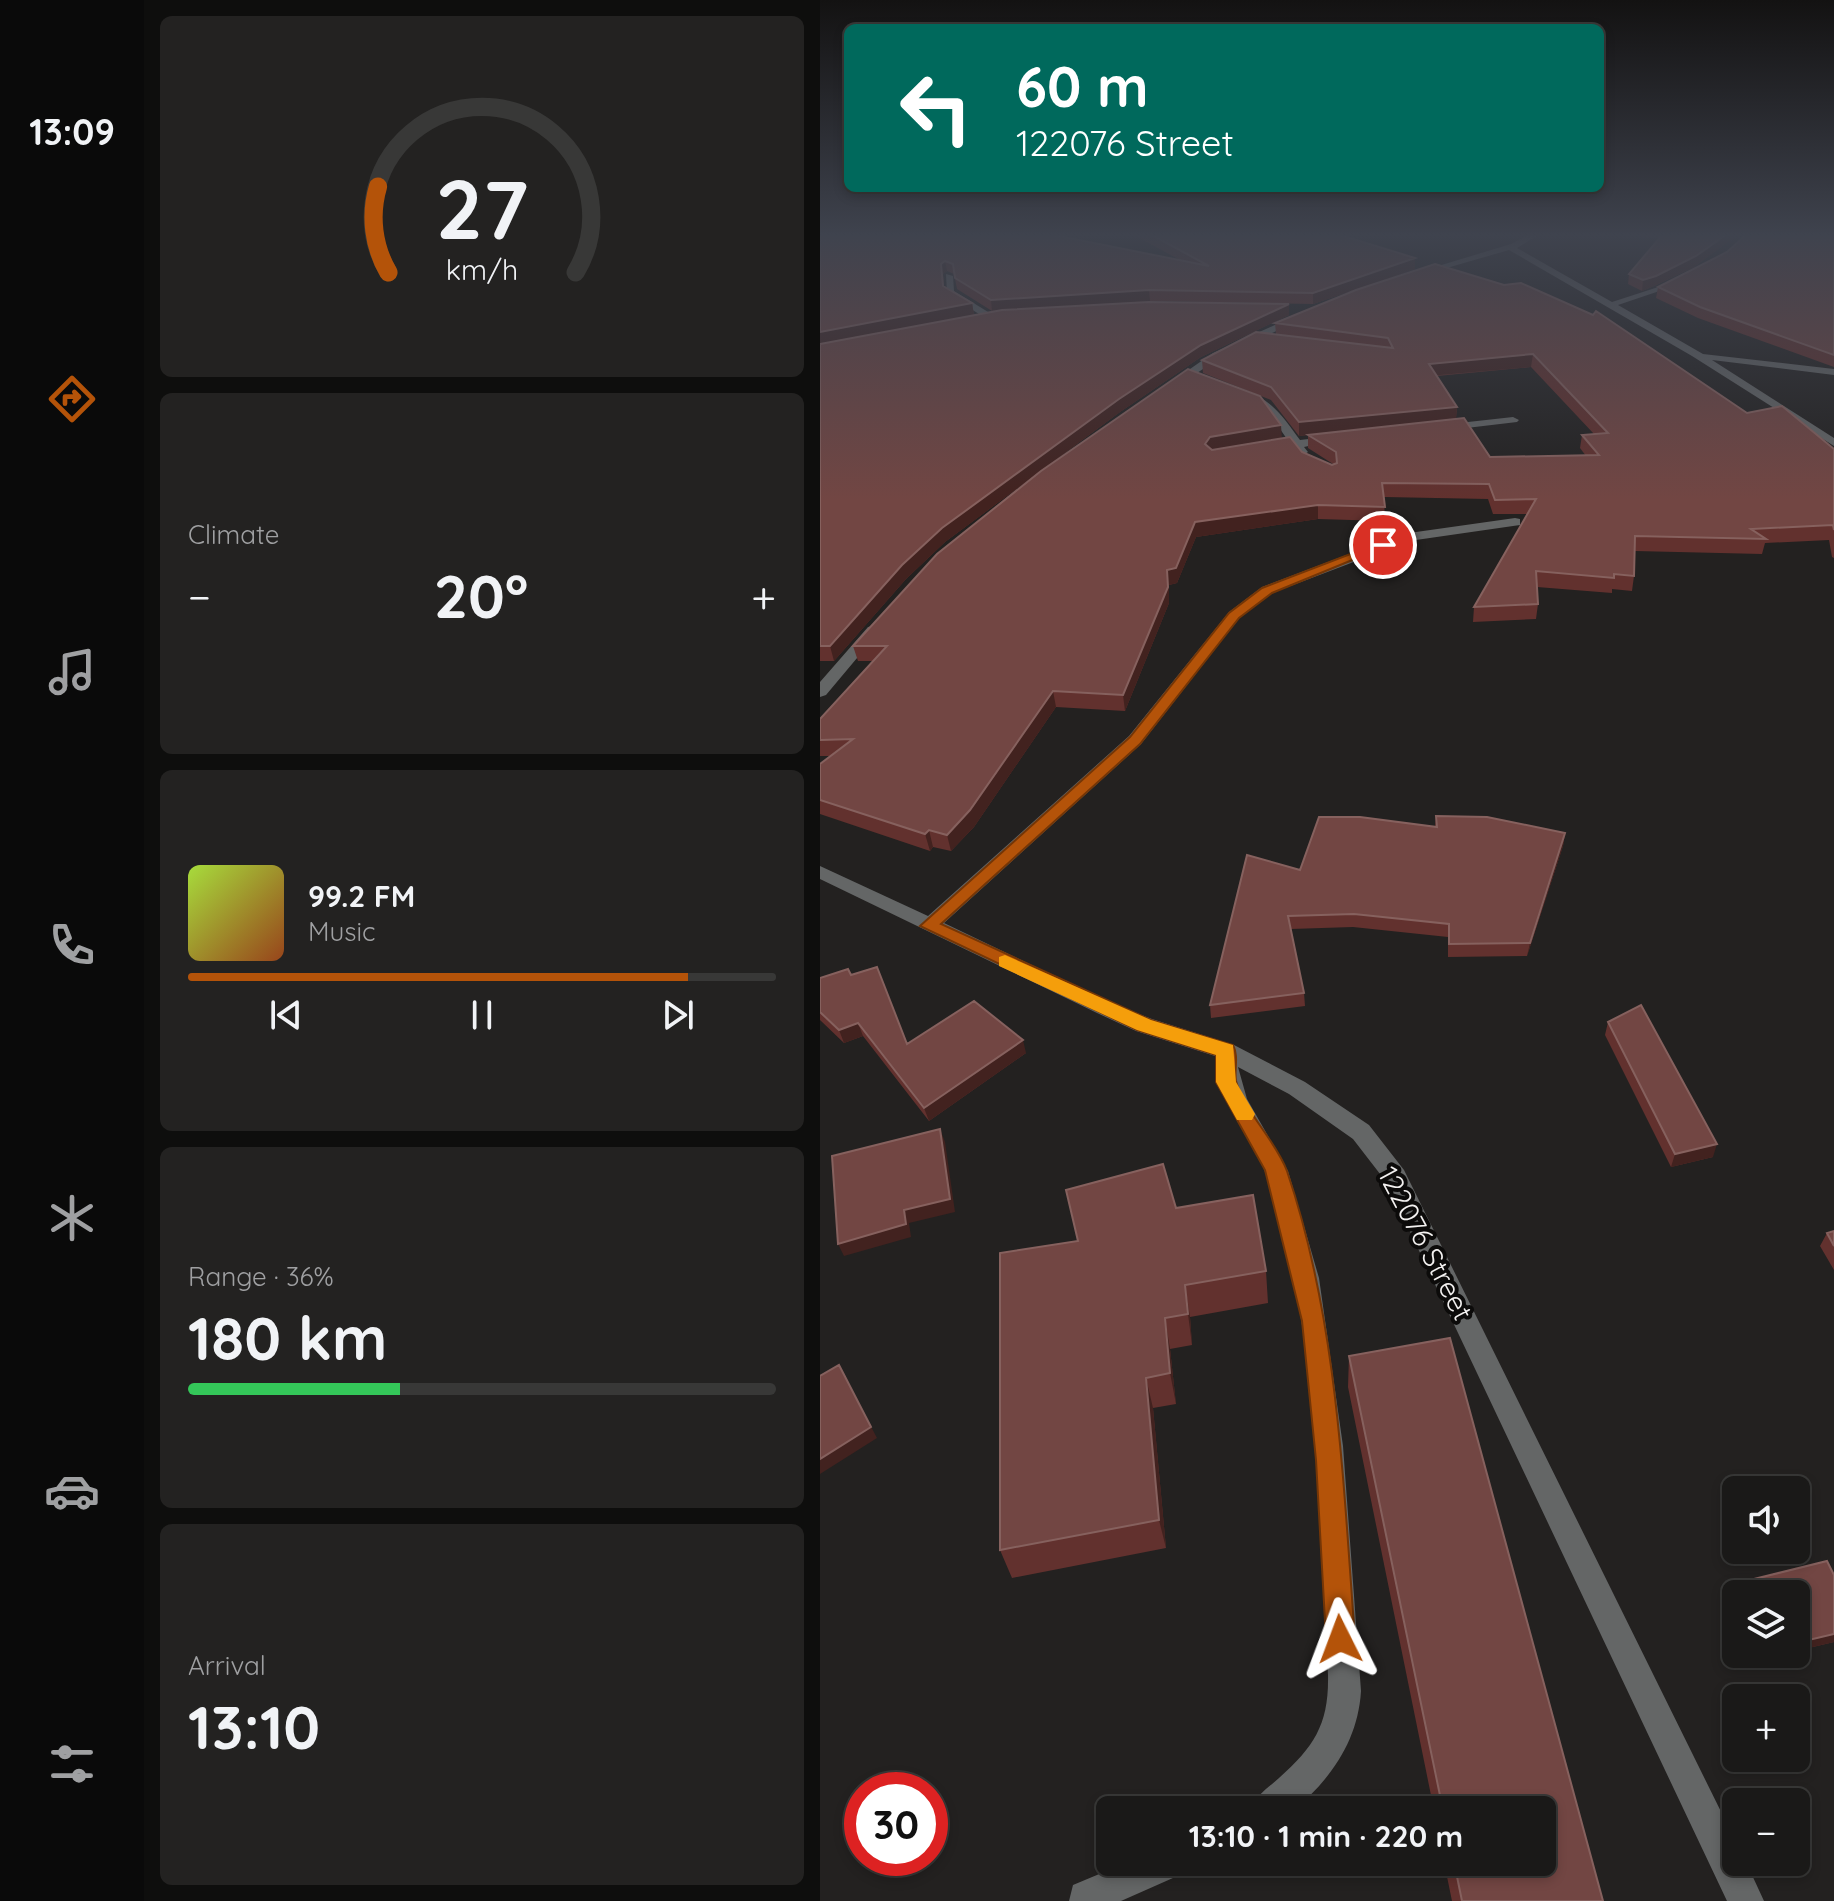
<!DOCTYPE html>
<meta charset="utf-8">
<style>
:root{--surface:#1a1918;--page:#232221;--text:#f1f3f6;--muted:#9fa0a2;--line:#383837;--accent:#b45309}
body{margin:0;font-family:Quicksand,sans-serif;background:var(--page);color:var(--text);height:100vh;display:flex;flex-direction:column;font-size:30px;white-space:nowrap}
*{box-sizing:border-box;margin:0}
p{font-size:26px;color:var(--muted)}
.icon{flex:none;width:44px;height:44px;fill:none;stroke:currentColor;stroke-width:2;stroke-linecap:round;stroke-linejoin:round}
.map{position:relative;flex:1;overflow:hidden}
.details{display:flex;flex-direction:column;gap:16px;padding:16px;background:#0e0e0d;width:676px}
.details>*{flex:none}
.banner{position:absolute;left:24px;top:24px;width:760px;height:168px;border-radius:12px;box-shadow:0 4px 12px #0003,0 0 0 2px var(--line);background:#00695c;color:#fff;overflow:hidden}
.tools{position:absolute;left:902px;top:1476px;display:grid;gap:16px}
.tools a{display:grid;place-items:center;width:88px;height:88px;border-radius:12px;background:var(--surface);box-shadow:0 4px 12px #0003,0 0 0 2px var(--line);font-size:40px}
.speed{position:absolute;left:24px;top:1772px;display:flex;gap:16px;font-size:40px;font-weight:700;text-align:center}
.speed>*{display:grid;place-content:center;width:104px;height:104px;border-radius:50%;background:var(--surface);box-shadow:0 4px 12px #0003,0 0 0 2px var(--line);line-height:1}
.speed .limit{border:12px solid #d22;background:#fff;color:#111}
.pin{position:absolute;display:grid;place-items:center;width:68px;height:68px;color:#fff;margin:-34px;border:4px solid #fff;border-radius:50%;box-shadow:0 2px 8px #0007}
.me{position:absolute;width:88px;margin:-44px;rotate:357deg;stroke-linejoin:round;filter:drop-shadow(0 0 6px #0008)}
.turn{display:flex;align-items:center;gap:28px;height:168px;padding:0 40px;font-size:36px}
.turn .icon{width:104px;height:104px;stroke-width:2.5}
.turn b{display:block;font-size:56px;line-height:68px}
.big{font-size:60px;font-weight:800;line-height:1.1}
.details .widget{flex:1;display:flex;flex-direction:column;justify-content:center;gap:12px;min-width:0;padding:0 28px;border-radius:12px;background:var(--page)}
.details .dial{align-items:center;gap:0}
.dial svg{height:208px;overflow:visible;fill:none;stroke:var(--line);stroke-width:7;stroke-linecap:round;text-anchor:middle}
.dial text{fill:var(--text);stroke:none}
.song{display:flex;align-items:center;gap:24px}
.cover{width:96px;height:96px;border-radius:12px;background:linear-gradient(135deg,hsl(80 70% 55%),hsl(20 70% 35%))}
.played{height:8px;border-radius:4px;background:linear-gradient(90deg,var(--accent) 85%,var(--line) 85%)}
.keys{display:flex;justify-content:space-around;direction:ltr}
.heat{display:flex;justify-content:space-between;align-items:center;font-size:44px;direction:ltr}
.charge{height:12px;border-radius:6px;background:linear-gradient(90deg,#34c759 36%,var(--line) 0)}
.trip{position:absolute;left:276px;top:1796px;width:460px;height:80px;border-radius:12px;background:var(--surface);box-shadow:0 4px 12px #0003,0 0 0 2px var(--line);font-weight:800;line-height:80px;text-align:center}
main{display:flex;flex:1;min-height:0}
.tabs{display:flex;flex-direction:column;width:144px;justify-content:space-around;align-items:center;background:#0a0a0a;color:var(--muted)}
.tabs .icon{width:56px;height:56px}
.tabs .selected{color:var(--accent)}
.tabs b{font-size:36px;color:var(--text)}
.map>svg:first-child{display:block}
</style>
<main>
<nav class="tabs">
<b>13:09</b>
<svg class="icon selected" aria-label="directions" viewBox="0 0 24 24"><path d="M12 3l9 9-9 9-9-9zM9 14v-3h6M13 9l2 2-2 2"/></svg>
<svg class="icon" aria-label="music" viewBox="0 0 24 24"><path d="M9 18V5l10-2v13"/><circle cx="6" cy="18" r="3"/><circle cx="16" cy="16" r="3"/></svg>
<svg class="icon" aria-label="phone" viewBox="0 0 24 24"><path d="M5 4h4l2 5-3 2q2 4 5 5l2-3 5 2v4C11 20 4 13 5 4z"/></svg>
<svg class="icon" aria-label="climate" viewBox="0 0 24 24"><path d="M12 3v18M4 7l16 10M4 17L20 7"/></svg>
<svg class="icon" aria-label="car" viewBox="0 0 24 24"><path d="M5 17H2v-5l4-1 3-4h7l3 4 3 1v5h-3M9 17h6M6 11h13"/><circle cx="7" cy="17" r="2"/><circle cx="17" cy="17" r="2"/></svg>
<svg class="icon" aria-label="filters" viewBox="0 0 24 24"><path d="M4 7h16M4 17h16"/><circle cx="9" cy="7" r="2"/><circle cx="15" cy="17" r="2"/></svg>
</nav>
<section class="details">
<div class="widget dial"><svg viewBox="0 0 100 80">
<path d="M14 69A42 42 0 1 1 86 69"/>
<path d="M14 69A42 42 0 0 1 10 36" stroke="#b45309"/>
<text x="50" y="56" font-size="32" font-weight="700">27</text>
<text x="50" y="72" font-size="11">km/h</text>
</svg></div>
<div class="widget"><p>Climate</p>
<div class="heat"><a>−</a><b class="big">20°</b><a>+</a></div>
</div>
<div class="widget">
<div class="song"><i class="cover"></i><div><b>99.2 FM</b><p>Music</p></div></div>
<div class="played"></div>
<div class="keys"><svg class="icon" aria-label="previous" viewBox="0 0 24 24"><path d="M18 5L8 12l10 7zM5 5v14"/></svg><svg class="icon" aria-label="pause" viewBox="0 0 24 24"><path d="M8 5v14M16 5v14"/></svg><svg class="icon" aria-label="next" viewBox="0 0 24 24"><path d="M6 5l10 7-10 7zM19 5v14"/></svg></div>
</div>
<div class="widget"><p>Range · 36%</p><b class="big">180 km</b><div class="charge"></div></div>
<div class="widget"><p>Arrival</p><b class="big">13:10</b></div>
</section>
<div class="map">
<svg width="1014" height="1901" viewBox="0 0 1014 1901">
<rect width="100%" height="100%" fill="#232120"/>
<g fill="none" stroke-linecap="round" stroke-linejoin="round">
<path fill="#646666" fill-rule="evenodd" d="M126,274l7,2 1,15 39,24v4h-6l-40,-25z"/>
<path fill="#646666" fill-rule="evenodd" d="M710,234h10l-23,14 95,54 74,-24v4l-68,23 85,49 131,15v6l-122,-15 122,78v8l-142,-90 -183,-106 -90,26 -4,-3 96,-29z
M479,314l3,5 -81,38 -45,30 -9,-2 46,-32z
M420,393c27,-2 46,28 60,47l34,-4 6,3 -36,8 4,5 -6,4 -9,-8 -27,2v-4l23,-4 -20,-29 -29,-16z
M693,417l6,3 -2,2 -76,9 -6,-3 6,-3z
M695,518l5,1v6l-111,16 -137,52 -33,25 -98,126 -197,179 167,80 41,16 82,26 71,37 64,43 35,45 332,672v20h10l18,39h-37l-340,-718 -34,-44 -64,-45 -51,-27 9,32 41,72 31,107 24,168 18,245c-3,49 -29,87 -67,119h-44c6,-15 17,-21 29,-32 36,-32 50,-55 49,-103 -8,-133 -7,-268 -35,-398 -8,-39 -17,-81 -33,-117 -17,-36 -43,-62 -45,-104l-79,-25 -39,-18 -277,-134v-13l108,50 201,-180 100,-124 33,-25 140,-53z
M53,626l7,4 -2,3 -52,62 -6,2v-15l48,-55z
M308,1862h60l-6,12 -61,27h-52l4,-16z"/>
</g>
<path fill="#62312e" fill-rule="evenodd" d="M0,234l360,26 -48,-26h205l78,24v11l-102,35 -163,-3 -75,5 214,-2v11l-88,42 -81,55 -175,130 -39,37 -72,82h-14zM127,271l7,3 3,15 35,22 -18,4 -2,-12 -28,-17 -1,-12z
M799,234h124l-6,1 -43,32 -40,19 -12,5 -14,-7 1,-10 30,-36z
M1014,234v133l-136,-49 -42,-20 2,-11 69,-35z
M536,290l391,123 87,36v109l-2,-1 -3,-17 -64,3 -3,11 -127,-3 -1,25 -2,15 -20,-2v4l-75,-6 1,17 -2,15 -63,3 1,-15 53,-93h-34l-5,-15 -104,-2 1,24 -67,-2 -122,18 -19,46 -8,2v18l-44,108 -69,-4 -82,120 -23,24 -18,-4 -3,4 -110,-37v-50l10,-8h-10v-37l53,-58h-15l-5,-15 429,-208 20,14 30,13 1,-1 -25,-16v-13l-9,1 -28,-36 -68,-27 -1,-13 74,-26 -1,-11zM711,367l63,67 -12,1 -2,13 6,8 -96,1 -34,-39 1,-11 -20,-31z
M616,816l129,17 -2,13 -36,110 -79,1v-20l-95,-10 -62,2 13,64 1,13 -94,12 -1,-13 90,-135 135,-43z
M31,975l56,69 119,9 -97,68 -66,-85 -19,7 -24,-23v-42z
M788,1022l105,135 -42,10 -66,-132z
M356,1208l90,63 2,32 -78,14 2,28 -22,4 6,55 -23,4 13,140 -154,30 -12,-28 78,-309z
M1014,1231v39l-14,-24 7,-13z
M529,1356l254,545h-151l-8,-39h98v-52h-108l-86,-423z
M1014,1575v67l-38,9v-57h-60v9l-4,-10 6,-10z"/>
<path fill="#42221f" d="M907,234h16l-6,1 -43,32 -40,19 -12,5 1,-11z
M595,258v11l-102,35v-11z
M125,261l2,10 -4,3 2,23 -4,-33z
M329,290l1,11 -158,10 -1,-11z
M152,303l2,12 -154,30v-13z
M469,304v11l-88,42 -81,55 -175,130 -39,37 -72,82 -4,-15 72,-81 40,-37 177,-129 82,-54z
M713,354l-2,13 -103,9 1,-12z
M637,407l-1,13 -157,16v-14z
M461,425l1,14 -72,12 -5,-7 5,-7z
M498,505v14l-122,18 -19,46 -8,2v18l-44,108 -2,-16 44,-125 28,-48z
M233,691l3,16 -82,120 -23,24 -4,-16z
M109,830l4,17 -3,4 -5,-17z
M745,833l-2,13 -36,110 3,-13z
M38,1023l5,13 -19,7 -5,-13z
M203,1040l3,13 -97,68 -5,-13z
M120,1129l5,13 10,70 -46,11 2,14 -67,19 -6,-12 66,-34z
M897,1144l-4,13 -42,10 4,-13z
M365,1285l5,32 2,28 -4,-31z
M345,1318l5,31 6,55 -6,-31z
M25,1377l32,61 -57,36v-15z
M326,1378l7,30 13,140 -7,-28z
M1014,1634v8l-38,9v-8z
M943,1654h20l-24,6z"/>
<path fill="#724643" stroke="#86615e" stroke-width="2" d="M0,234h229l160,32 -59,-32h187l78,24 -102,35 -164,-3 -158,10 -36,-22 -2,-14 -8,-3 -4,3 2,22 29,17 -152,29z
M843,234h64l-31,22 -40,20 -13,4 -14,-6z
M927,234h87v121l-134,-48 -42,-20 69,-35z
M615,264l69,21 17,-2 72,32 3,-4 151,102 35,-7 52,43v81l-1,-5 -82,4 15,10 -131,-3 -1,40 -20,-2v4l-78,-7 2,33 -64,3 62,-108 -41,1 -6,-16 -107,-1 3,24 -67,-2 -123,17 -19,46 -9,2 1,17 -45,108 -70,-4 -83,119 -23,25 -18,-5 -4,4 -105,-34v-36l33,-25 -33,1v-21l67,-73h-34l84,-92 104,-83 147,-102 72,27 21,29 -71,12 -5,7 7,6 78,-13 12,15 30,13 5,-2 -1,-11 -28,-17 156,-17 26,39 109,-2 -17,-20 26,-2 -75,-79 -104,10 28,43 -158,15 -28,-35 -69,-27 54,-28 137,16 -5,-10 -113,-15 81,-33z
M329,302l140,2 -88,41 -82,54 -177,129 -40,37 -72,81h-10v-302l182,-34z
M616,816l51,1 78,16 -35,110 -81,1v-20l-95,-10 -66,2 16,77 -94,12 37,-150 53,15 19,-53h41l77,10z
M57,967l30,77 67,-43 49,39 -99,68 -66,-85 -19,7 -19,-18v-34l28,-9 3,6z
M821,1005l76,139 -42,10 -67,-132z
M120,1129l10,70 -46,11 2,14 -68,20 -6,-88z
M343,1164l13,44 77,-13 13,76 -81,14 3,29 -23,4 5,55 -24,5 13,142 -159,30v-297l78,-12 -12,-51z
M1014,1231v15l-7,-13z
M630,1338l153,563h-141l-8,-39h88v-52h-99l-94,-454z
M19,1365l32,62 -51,32v-83z
M1007,1561l7,14v59l-38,9v-49h-53l-5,-11z"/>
<linearGradient id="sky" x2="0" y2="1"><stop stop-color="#131212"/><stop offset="0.47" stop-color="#3f434e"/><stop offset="1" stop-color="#3f434e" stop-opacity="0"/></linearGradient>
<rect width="1014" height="500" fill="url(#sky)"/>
<path fill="#b45309" stroke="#753606" stroke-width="2" d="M559,543l10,2 -117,48 -33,25 -99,126 -199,180 210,96 82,25c6,12 1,24 3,36 8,30 40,60 51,90 51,151 56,311 68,468l-4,10 -11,4 -10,-4 -4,-10 -10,-179 -14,-139 -37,-151 -49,-88v-27l-79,-25 -217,-104 210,-189 99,-124 33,-25z"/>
<path fill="#f59e0b" d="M185,955l146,65 82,25 3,37 19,32 -3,6h-15l-21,-38v-27l-79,-25 -138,-64v-9z"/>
<g text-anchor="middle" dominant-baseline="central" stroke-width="8" stroke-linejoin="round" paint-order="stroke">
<g font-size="28" fill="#f3f1f0" stroke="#0c0b0a">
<text transform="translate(606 1243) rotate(62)">122076 Street</text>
</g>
</g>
</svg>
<div class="tools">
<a><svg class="icon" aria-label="sound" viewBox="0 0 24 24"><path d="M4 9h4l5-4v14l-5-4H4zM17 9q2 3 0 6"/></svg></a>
<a><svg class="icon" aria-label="layers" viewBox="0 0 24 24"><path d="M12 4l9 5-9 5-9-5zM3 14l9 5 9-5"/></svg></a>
<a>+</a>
<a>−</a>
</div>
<div class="speed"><div class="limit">30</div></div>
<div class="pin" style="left:563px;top:545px;background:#d93025"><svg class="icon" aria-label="arrive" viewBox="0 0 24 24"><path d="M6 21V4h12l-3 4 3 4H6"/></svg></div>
<svg class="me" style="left:520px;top:1639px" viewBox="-20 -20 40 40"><path d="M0-17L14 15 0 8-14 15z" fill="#b45309" stroke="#fff" stroke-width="4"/></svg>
<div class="trip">13:10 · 1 min · 220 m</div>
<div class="banner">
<div class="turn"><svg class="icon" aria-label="left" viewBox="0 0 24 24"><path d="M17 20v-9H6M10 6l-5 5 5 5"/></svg><div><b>60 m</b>122076 Street</div></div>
</div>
</div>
</main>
